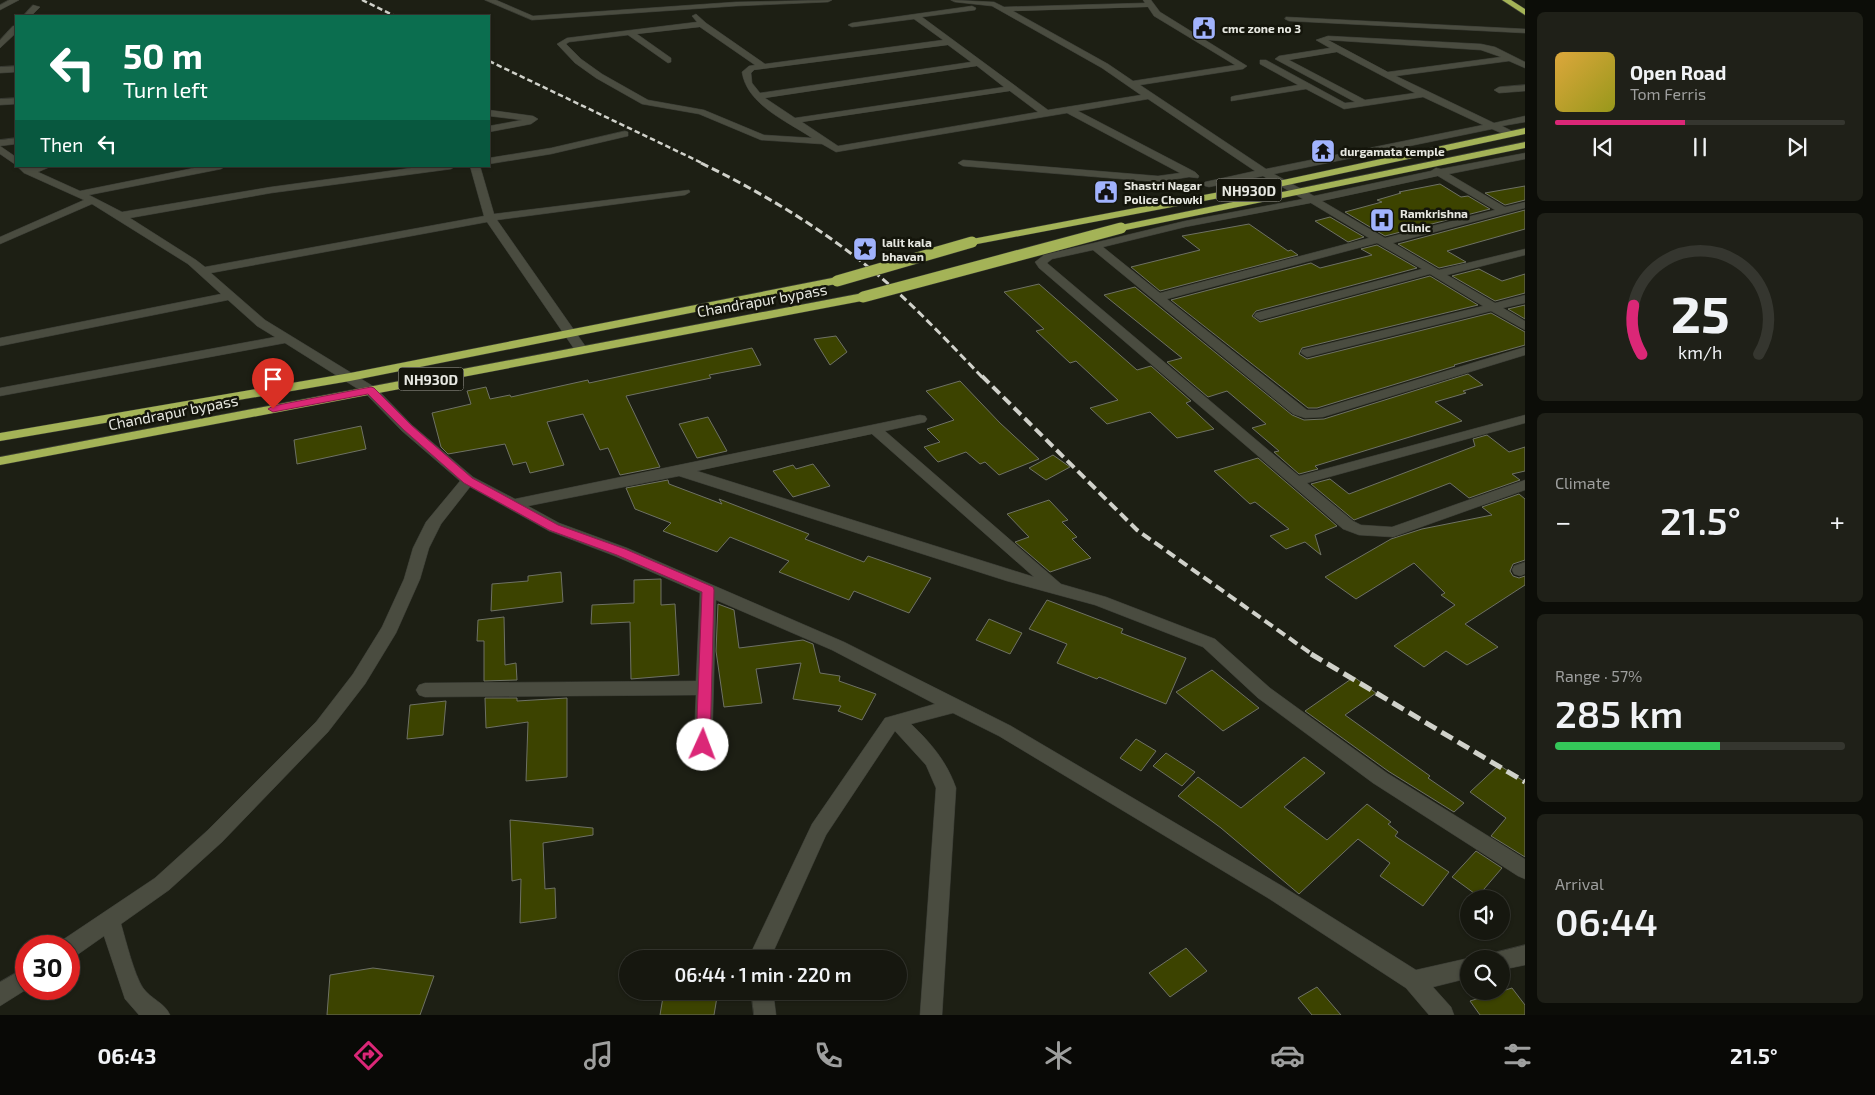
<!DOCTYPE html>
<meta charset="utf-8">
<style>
:root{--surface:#16170f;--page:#1f2018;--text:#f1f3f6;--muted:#9e9f9e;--line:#35362f;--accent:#db2777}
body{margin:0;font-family:"Exo 2",sans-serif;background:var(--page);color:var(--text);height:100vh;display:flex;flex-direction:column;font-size:19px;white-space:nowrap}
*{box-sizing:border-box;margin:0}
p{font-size:16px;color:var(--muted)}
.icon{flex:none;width:28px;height:28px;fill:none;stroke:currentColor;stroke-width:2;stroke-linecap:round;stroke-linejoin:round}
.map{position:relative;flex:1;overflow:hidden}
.drawer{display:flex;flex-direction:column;gap:12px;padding:12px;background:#0c0d08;width:350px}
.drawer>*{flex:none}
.banner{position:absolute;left:15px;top:15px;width:475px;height:152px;border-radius:0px;box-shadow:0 1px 4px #0004,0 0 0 1px var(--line);background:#0b6e4f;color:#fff;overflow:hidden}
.controls{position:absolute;left:1460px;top:890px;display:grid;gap:10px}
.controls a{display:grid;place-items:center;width:50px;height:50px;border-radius:50%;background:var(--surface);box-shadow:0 1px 4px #0004,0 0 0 1px var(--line);font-size:25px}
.speed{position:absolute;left:15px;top:935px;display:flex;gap:10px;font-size:25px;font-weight:700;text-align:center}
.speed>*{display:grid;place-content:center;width:65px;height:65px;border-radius:50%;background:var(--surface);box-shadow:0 1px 4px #0004,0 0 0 1px var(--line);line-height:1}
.speed .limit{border:8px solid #d22;background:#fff;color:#111}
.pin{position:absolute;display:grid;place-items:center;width:42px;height:42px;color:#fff;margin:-51px -21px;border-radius:50% 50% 50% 0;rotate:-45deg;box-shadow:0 0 5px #0007}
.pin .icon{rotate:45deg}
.me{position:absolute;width:55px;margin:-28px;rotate:2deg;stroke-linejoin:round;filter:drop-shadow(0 0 4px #0008)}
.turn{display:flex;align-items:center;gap:18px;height:105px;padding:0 25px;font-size:22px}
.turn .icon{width:65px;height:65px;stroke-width:2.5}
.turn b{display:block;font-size:35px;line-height:42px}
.then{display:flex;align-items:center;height:48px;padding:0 25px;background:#0003;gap:10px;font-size:19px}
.big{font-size:38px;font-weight:600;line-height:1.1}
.drawer .card{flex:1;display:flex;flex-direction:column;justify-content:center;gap:8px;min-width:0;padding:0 18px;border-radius:8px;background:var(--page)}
.drawer .dial{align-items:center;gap:0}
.dial svg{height:130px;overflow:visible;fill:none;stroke:var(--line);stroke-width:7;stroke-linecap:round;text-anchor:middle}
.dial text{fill:var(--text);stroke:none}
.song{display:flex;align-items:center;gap:15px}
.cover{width:60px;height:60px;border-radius:8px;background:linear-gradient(135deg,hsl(40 70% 55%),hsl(60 70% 35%))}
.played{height:5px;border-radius:2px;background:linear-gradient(90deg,var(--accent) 45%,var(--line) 45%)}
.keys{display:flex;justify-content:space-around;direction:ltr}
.heat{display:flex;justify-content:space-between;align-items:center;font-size:28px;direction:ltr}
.charge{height:8px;border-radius:4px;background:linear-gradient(90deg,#34c759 57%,var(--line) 0)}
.trip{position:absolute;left:619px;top:950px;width:288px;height:50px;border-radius:25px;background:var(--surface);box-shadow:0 1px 4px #0004,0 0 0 1px var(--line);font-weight:600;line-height:50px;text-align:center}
.tabs{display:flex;height:80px;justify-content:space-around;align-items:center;background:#090906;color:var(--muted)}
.tabs .icon{width:35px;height:35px}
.tabs .selected{color:var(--accent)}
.tabs b{font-size:22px;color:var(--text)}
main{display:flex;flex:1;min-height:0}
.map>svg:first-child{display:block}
</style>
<main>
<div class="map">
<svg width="1525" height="1015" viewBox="0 0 1525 1015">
<rect width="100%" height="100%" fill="#1d1f14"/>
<path fill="#3c4300" stroke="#6e7164" d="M1440,184l21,13 7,-1 22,13 -105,27 -40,-24 37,-10 -5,-2 24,-7 -2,-1z
M1525,186v14l-20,5 -20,-12z
M1525,210v19l-78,22 19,11 -27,6 -41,-24z
M1330,217l34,20 -16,5 -33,-21z
M1249,224l39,27 3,-1 7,5 -138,36 -29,-24 69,-17 -18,-14z
M1377,245l40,23 -161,43 -4,5 8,6 170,-46 48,29 -176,43 -3,6 8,5 184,-46 34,19v13l-71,20 1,1 -138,42h-9l-137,-108 140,-37 9,5 52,-13 -11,-6z
M1479,269l23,12 23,-7v19l-30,8 -43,-25z
M1039,284l98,86 14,-4 40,35 -5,2 28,26 -37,9 -27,-26 -43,12 -17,-16 28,-8 -42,-39 -6,2 -34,-32 8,-2 -40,-37z
M1135,287l157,128 12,5 20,-1 144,-45 15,11 -20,6 3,2 -31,9 27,19 -147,45 3,3 -19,5 -25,-22 5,-1 -27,-23 14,-4 -39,-33 -19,6 -41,-35 15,-4 -78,-63z
M1525,305v14l-17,-10z
M836,336l11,16 -17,13 -16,-26z
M752,348l9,17 -52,10 2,3 -85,18 34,71 -40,8 -12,-27 -8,2 -17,-36 -36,8 17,43 -34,8 -4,-11 -13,3 -8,-21 -57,10 -7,-7 -9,-34 39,-9 -4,-13 19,-4 4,12 20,-4 1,2 77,-17 1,3z
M960,381l40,42 39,36 -40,16 -14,-13 -5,2 -14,-12 -28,10 -14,-15 16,-5 -13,-13 27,-9 -28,-29z
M708,417l19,34 -30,7 -18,-34z
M361,426l5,23 -69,15 -3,-24z
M1487,435l22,17 16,-5v24l-13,3 8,6 -51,18 -19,-15 -96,37 -43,-36 19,-5 19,15 126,-48 -2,-7z
M1053,455l17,12 -24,13 -17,-12z
M1258,458l79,68 -22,9 6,20 -16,-13 -19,7 -16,-13 19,-7 -34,-27 -5,2 -36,-33z
M813,464l17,22 -37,11 -20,-26 20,-6 3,4z
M668,480l1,4 53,20 -3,-5 90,35 -4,5 59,23 4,-6 63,22 -22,35 -55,-22 -5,9 -70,-28 10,-11 -59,-24 -13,15 -54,-21 8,-8 -36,-14 -9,-21z
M1519,494l6,5v61l-12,4 -3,7 3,5 6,2 6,-2v9l-60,39 33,23 -31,18 -21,-14 -22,16 -30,-21 61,-41 -14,-10 4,-2 -31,-30 -58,36 -31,-22 66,-38 31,-10 70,-14 -10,-8z
M1049,500l19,20 -6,2 15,15 -5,2 19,19 -41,14 -35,-30 14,-5 -22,-23z
M561,572l2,30 -72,9 1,-27 36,-3v-5z
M661,579v26l14,-1 4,71 -48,4 -1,-57 -39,2 1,-19 42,-2v-23z
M1047,600l76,29 -2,4 65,25 -20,46 -67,-27 -2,2 -40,-16 10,-19 -38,-15z
M718,604l16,6 5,38 64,-8 10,4 7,29 20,3 -1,5 37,13 -14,26 -24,-9 3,-5 -48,-7 8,-36 -45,6 6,34 -38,4 -8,-56z
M504,617l1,48 11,-2 1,17 -33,1v-40h-7l1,-21z
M989,619l33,14 -12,21 -34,-14z
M1212,670l47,38 -36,23 -47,-39z
M1354,677l22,16 -31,22 85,61 -2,2 36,25 -10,9 -66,-41 -83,-60z
M485,698h32v3l50,-3v79l-41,4 2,-59 -42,6z
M446,701l-3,34 -36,4 3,-34z
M1136,739l20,12 -15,20 -21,-13z
M1166,753l29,19 -13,14 -29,-20z
M1304,757l21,16 -41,34 43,33 40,-36 24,18 -3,2 10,8 -3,4 54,36 -26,34 -43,-30 10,-13 -32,-24 -59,55 -78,-66 -43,-32 20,-19 43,31z
M1499,765l26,17v75l-34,-21 15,-18 -36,-26z
M510,820l83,8v7l-50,8 2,46 10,-1 1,30 -36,5 1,-44 -9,2z
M1476,851l26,17 -24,28 -26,-19z
M1186,948l21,23 -37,26 -21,-24z
M373,968l61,8 -14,39h-93l3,-40z
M1317,987l24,28h-29l-14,-17z
M1512,988l13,17v10h-45l-10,-14z
M664,991h54l-4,24h-54z"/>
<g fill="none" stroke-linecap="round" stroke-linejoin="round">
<defs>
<path id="lane" d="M1286,17l239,12v4l-236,-12 -4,-2z"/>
<path id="street" d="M9,0h10l-19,10v-5z
M485,0h11l37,16 203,-14 96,-2 -4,2 -92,4 -204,14z
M951,0l43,2 10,5 141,-4 -2,-3h8l9,12 87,54 -4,3 -103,16 126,84 217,-44 -60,-28 -79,12 -38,-20 -75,12v-4l3,-1 64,-11 -38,-21v-4h6l79,43 10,-1 -80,-43 4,-3 51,-8 -14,-8 12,-4 153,8 14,3 30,15v6l-16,-7 -113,15 98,47 31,-7v6l-23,4 12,6v4h-6l-16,-7 -218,45 40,22 117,-25 5,-3 5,1 84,-16v6l-76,15 56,33 20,-5v6l-132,35 46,27 86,-21v6l-78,20 48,28 30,-8v8l-22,5 22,13v9l-34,-19 -184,46 -6,-4 1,-3 181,-44 -53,-32 -170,46 -6,-4 2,-3 166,-44 -45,-26 -210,56 140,111h10l208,-63v8l-202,62 -18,1 -12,-4 -200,-164 -41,9 -5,4 252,213 226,-61v8l-218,60 46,38 8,4 31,2 133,-47v10l-132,47 -34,-2 -16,-6 -304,-261 -4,-6 9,-7 141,-34 118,-22 -40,-23 -54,11 -4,-1 -1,-2 1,-2 50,-11 -107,-72 -70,12 117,61 4,4 -1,2 -9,-1 -31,5 -195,-16 -5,-3 5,-3 195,16 22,-3 -113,-60 -231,39 -14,-8 -61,-4 -62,-26 -57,-10 -46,-26 -21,-15 -18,-19 10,-6 130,-16 -5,-6 4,-2 10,9 59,41 178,-24 -29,-21 -62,8 -4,-2 4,-2 120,-17 4,2 -1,2 -53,7 126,93 93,-15 -39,-27 -110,-62 -37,-4zM1148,7l6,9 81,49 -102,16 -25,-17 -95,-53zM700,27l55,38 -6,1 -7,6c5,33 45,49 70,66l-48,-3 -60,-25 -56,-10 -46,-26 -21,-15 -15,-15 3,-2 59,-7 40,28 3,-1v-4l-34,-24zM1328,40l153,10 20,7 -113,15zM948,45l23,17 -211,31 -8,-10 -1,-10 3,-3zM1337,52l78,41 -50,7 -76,-40zM977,66l27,21 -209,31 -30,-20zM1010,91l28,21 -200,34 -36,-24zM1438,176l57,34 -110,28 -63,-37zM1311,203l58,35 -209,55 -57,-46 82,-20z
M33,5l7,2 -9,9h-8z
M13,26h3v7l-16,15v-8z
M16,66v6l-16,1v-6z
M1525,85v6l-26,2 -5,-3 5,-3z
M16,98v6l-16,1v-6z
M489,110l44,6 5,3 -7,5 -42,8v-6l33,-6 -33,-4z
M625,131l3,1v4l-77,18 -62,10v-6l62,-10z
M16,138v6l-16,2v-6z
M0,146l16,11v8l-16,-11z
M17,166h35l-14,6 42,19 124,-25h22l-5,3 -132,26 33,17 149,-25 155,-21h30l-5,3 -180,24 -141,25 66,42 9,7 279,-51 -14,-50h10l14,48 195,-24 1,2 -5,3 -188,25 91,130 -6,4 -5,-1 -90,-131 -276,51 54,47 111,68 36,37 61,52 42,22 405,-84 5,1 2,3 -2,3 -40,9 176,153 45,13 109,42 55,49 117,85 138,86v20l-7,-3 -145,-93 -115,-85 -55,-51 -108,-42 -88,-24 -328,-105 -151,30 31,17 68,25 217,94 167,84 271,160 134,84 53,-12 2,1h-2v19l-36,9 18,20 3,8h-25l-23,-27 -138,-90 -269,-162 -46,-23 -42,11c20,19 36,38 45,64l-14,227h-22l16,-227 -10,-23 -31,-34 -69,104 -56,124h-22l64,-135 73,-106 50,-14 -103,-54 -116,-50 -4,145 -2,5 -7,2 -7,-2 -2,-5 2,-50 -271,2 -6,-2 -3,-5 3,-5 6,-2 271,-2 4,-88 -85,-37 -66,-25 -79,-44 -29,37 -12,24 -9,31 -24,54 -31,51 -37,48 -106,110 -53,48 -48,34c5,17 13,50 22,64 8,11 22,15 27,27h-31l-14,-16 -21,-63 -27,19 -8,3v-12h-10l2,-5 94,-63 53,-48 108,-108 37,-48 29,-47 22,-48 9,-31 13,-26 34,-41 -58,-50 -36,-37 -81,-51 -285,53v-8l275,-51 -18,-11 -29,-26 -228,46v-8l221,-44 -33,-30 -96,-60 -92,40v-7l84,-37 -60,-27zM872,434l162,143 -337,-106z
M1525,562v12l-5,2 -6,-2 -2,-4 2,-4z
M1525,945v20l-24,5v-11h-10l2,-6z
M26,967l1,22 -27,17v-24z
M751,991h22l3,24h-22z"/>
<path id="highway" d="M1502,0h9l14,9v6z
M1525,128v6l-242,52 -311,59 -6,-3 6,-3 311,-59z
M1525,142v6l-404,83 -6,-3 6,-3z
M837,277l6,4 -2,2 -491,98 -350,60v-8l350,-60z
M863,293l6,4 -2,3 -867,165v-8z"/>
</defs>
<use href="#lane" stroke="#383a33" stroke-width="1"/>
<use href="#street" stroke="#383a33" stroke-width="1"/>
<use href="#highway" stroke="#383a33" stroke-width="1"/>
<use href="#lane" fill="#4a4c40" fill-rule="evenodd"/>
<use href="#street" fill="#4a4c40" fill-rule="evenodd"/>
<use href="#highway" fill="#a4b357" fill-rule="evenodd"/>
<path stroke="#d0d1ca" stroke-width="2.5" stroke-dasharray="5.5 3" stroke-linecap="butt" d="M362,0l33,16
M489,61l215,103"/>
<path stroke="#d0d1ca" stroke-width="3" stroke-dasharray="8 4" stroke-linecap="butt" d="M701,163c70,34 135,74 193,126 31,28 60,59 89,89"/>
<path stroke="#d0d1ca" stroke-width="4" stroke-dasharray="10 5" stroke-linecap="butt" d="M982,376l155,154 176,125"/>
<path stroke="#d0d1ca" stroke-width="5" stroke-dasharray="13 6" stroke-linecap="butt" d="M1311,654l214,128"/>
<defs>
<path id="highway-bridge" d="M837,281l135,-39
M863,297l258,-69"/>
</defs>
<use href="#highway-bridge" stroke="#383a33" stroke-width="12" stroke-linecap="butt"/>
<use href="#highway-bridge" stroke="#a4b357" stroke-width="11"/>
</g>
<path fill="#db2777" stroke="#8e194d" d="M371,387l3,1 37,37 61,53 86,47 67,24 88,38 1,3 -4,155 -2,4 -5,1 -5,-1 -2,-4 6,-153 -85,-37 -68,-25 -85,-47 -60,-53 -36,-36 -95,18 -5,-3 5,-3z"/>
<defs>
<symbol id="civic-square" viewBox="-11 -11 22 22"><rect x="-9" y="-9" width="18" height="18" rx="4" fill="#a1b3fd" stroke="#14150b"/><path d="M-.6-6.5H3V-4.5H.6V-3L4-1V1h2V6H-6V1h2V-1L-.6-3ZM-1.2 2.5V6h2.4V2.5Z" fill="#111"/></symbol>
<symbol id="temple-square" viewBox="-11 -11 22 22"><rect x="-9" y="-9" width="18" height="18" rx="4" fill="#a1b3fd" stroke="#14150b"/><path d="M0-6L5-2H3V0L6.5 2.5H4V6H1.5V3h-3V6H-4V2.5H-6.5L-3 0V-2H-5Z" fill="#111"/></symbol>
<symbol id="hospital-square" viewBox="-11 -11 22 22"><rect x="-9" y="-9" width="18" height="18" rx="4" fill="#a1b3fd" stroke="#14150b"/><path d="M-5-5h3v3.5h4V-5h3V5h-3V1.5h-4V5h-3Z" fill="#111"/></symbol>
<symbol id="sight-square" viewBox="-11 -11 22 22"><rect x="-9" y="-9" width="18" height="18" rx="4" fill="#a1b3fd" stroke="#14150b"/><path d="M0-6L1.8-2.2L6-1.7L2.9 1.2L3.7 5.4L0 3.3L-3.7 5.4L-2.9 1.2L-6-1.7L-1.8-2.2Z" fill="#111"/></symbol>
</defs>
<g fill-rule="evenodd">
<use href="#civic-square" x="1190" y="14" width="28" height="28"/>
<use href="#temple-square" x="1309" y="137" width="28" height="28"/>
<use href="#civic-square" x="1092" y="178" width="28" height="28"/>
<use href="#hospital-square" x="1368" y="206" width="28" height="28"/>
<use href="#sight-square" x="851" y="235" width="28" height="28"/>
</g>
<g text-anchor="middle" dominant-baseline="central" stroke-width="5" stroke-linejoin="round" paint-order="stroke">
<g font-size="12" font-weight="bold" fill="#e7e8e1" stroke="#14150b" text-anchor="start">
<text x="1222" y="28">cmc zone no 3</text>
<text x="1340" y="151">durgamata temple</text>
<text x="1124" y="185">Shastri Nagar<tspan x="1124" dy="14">Police Chowki</tspan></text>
<text x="1400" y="213">Ramkrishna<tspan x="1400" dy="14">Clinic</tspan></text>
<text x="882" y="242">lalit kala<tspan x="882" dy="14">bhavan</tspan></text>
</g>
<g fill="#14150b" stroke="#a8a9a1" stroke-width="1">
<rect x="1216.5" y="178.5" width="65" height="23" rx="4"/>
<rect x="398.5" y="367.5" width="65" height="23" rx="4"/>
</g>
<g font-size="14" font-weight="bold" fill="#e7e8e1">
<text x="1249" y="190">NH930D</text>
<text x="431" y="379">NH930D</text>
</g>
<g font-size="15" fill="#e7e8e1" stroke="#14150b">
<text transform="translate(762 300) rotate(-10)">Chandrapur bypass</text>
<text transform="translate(173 412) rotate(-11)">Chandrapur bypass</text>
</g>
</g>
</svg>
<div class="controls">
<a><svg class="icon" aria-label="sound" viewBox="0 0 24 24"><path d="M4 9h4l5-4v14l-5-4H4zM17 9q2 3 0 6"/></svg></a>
<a><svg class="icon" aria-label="search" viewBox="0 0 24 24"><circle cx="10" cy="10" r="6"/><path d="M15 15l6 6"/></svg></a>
</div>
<div class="speed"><div class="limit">30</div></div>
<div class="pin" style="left:273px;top:409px;background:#d93025"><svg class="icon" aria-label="arrive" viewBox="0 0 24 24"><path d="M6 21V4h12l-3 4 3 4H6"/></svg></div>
<svg class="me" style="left:703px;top:745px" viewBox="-20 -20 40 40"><circle r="19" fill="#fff"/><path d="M0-13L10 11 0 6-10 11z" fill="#db2777"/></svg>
<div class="trip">06:44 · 1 min · 220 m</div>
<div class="banner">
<div class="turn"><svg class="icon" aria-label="left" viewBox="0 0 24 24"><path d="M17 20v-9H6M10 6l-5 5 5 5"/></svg><div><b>50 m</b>Turn left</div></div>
<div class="then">Then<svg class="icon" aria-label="left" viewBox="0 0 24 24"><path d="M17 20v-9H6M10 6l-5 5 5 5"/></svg></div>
</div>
</div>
<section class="drawer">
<div class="card">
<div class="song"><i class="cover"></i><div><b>Open Road</b><p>Tom Ferris</p></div></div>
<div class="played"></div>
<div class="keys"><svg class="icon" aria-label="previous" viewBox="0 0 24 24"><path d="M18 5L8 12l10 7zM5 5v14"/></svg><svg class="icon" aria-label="pause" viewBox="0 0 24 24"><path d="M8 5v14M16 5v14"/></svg><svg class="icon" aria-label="next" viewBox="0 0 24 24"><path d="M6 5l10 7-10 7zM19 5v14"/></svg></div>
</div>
<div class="card dial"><svg viewBox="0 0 100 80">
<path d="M14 69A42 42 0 1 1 86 69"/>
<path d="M14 69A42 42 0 0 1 9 39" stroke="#db2777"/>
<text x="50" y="56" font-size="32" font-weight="700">25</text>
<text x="50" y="72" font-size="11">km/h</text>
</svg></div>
<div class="card"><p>Climate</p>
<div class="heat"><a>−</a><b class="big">21.5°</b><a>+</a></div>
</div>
<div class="card"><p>Range · 57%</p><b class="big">285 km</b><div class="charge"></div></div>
<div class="card"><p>Arrival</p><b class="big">06:44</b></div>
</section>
</main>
<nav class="tabs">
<b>06:43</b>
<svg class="icon selected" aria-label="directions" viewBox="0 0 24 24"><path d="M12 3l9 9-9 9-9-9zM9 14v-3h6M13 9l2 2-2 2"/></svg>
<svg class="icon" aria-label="music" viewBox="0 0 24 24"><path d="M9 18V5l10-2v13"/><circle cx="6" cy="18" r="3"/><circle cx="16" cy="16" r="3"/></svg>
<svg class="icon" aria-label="phone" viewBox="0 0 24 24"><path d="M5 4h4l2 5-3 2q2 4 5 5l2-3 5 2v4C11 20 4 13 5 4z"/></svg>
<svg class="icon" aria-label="climate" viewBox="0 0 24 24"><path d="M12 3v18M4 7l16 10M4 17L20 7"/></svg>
<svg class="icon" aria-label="car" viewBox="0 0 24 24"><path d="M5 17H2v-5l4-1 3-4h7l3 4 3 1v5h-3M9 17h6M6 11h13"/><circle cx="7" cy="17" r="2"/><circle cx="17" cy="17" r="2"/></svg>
<svg class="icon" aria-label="filters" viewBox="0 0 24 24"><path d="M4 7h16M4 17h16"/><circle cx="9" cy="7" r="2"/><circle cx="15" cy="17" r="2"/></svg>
<b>21.5°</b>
</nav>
